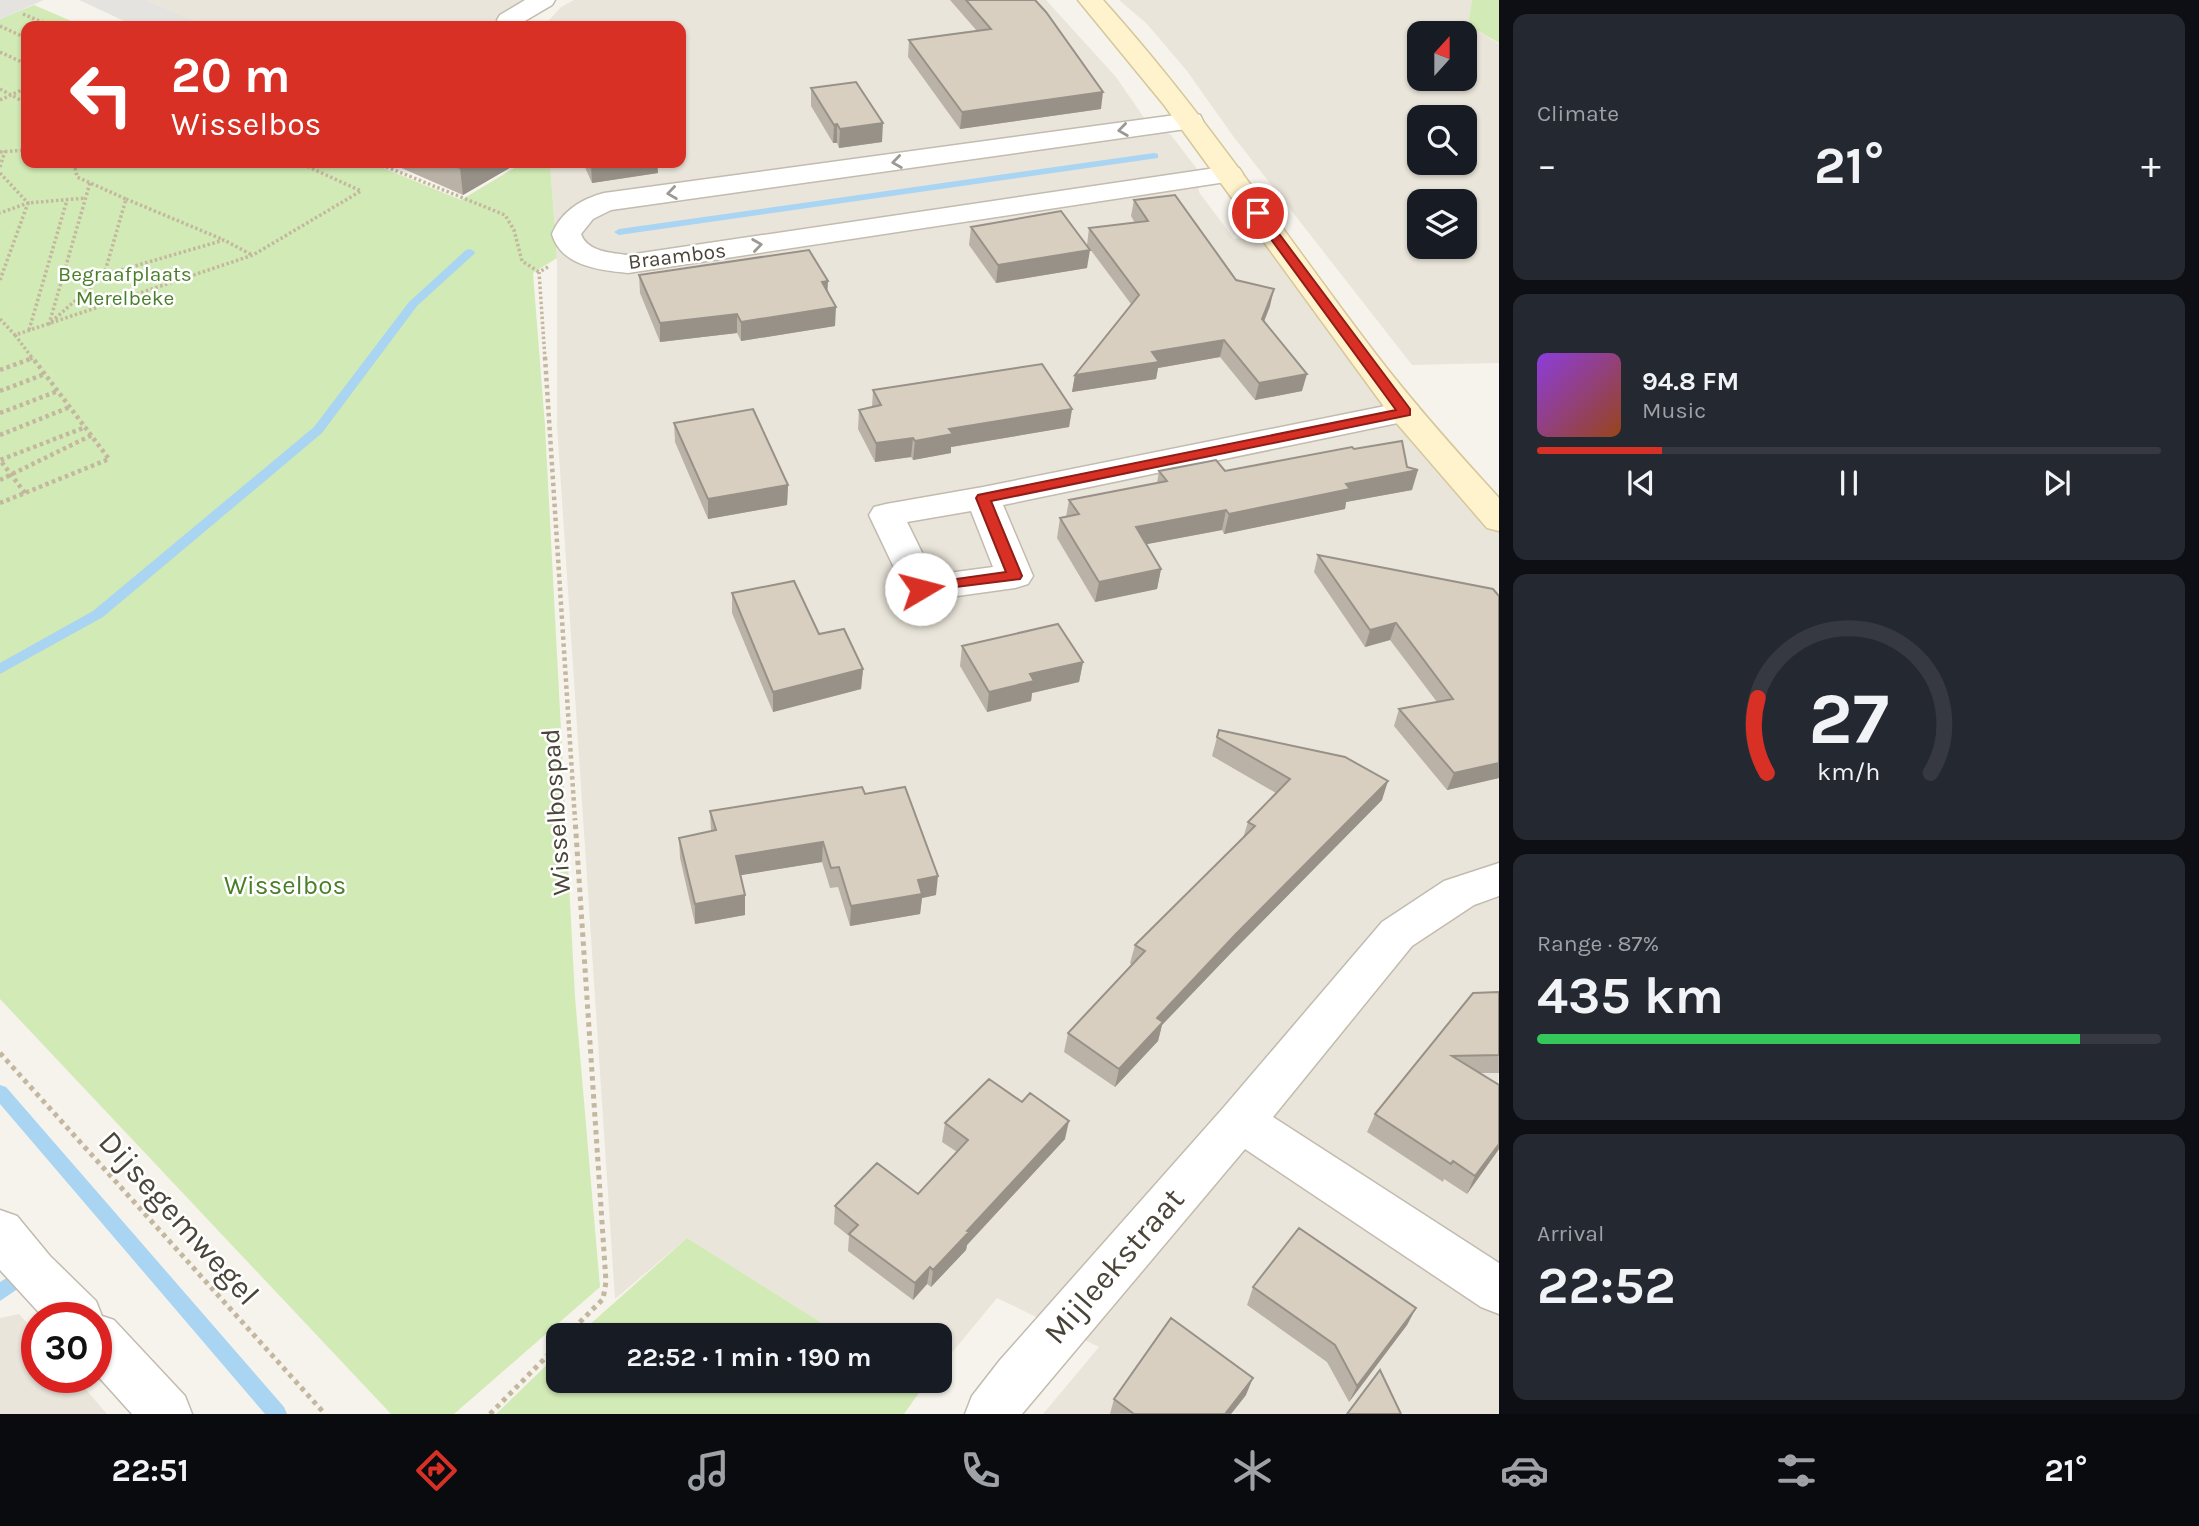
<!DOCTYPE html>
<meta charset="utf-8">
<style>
:root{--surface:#171b24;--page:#242831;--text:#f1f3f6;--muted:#9ea1a6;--line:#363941;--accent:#d93025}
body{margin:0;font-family:Karla,sans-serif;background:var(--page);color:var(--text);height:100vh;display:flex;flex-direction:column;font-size:26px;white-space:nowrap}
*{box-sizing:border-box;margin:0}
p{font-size:23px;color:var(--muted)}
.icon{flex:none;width:38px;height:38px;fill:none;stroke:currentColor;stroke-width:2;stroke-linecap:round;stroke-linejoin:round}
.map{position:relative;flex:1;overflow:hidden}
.drawer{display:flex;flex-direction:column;gap:14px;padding:14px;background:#0d0f14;width:700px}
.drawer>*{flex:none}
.guide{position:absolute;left:21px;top:21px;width:665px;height:147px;border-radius:14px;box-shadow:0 2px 5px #0004;background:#d93025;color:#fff;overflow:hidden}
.needle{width:46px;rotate:21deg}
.tools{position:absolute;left:1407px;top:21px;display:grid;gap:14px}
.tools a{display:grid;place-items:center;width:70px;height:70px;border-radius:14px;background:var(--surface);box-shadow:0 2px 5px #0004;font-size:35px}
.speed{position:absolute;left:21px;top:1302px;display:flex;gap:14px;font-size:35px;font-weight:700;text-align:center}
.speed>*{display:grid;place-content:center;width:91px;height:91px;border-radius:50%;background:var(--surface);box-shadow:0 2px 5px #0004;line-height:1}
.speed .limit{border:10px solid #d22;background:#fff;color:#111}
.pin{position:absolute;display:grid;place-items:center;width:60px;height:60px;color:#fff;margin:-30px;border:4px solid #fff;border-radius:50%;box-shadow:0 2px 7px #0007}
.me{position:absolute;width:77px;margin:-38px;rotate:82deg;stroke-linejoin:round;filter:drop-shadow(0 0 5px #0008)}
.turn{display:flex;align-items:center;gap:24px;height:147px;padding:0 35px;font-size:32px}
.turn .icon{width:91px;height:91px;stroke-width:2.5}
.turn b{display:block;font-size:49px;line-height:60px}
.big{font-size:52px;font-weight:700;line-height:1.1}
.drawer .card{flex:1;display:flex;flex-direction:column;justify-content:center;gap:10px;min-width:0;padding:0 24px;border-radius:14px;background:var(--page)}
.drawer .dial{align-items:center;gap:0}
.dial svg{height:182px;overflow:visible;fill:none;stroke:var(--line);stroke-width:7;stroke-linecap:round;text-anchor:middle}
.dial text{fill:var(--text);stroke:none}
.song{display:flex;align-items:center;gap:21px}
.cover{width:84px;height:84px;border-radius:10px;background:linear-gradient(135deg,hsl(270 70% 55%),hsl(20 70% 35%))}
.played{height:7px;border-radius:4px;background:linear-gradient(90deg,var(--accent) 20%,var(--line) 20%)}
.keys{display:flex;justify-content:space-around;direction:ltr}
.heat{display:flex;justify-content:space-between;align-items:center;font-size:38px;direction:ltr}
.charge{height:10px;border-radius:5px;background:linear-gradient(90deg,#34c759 87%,var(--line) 0)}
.trip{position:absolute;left:546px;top:1323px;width:406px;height:70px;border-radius:14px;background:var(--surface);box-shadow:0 2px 5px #0004;font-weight:700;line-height:70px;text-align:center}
.tab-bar{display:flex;height:112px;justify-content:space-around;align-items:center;background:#090b0e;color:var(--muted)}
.tab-bar .icon{width:49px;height:49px}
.tab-bar .on{color:var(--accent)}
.tab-bar b{font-size:32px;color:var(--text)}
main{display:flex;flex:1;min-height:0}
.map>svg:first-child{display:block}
</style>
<main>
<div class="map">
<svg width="1499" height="1414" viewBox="0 0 1499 1414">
<rect width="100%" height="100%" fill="#f6f3ec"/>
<path fill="#eae5da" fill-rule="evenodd" d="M146,0h386l3,8 -34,18h-292z
M574,0h472l70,77 29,42 26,16 26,34 2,23 35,47 40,-5 225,286v894h-456l56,-67 -102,-49 -57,69v-32h-99l-154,-97 -72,61 -58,-874v-167l-7,-95h131v-137h-137l17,-19z
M1119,0h353l-4,25 31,19v319l-87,2 -179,-229 -46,-65 -40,-47zM1419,33h46v46h-46zM1419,117h46v46h-46zM1419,201h46v46h-46z
M19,1314l18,20v43h38l32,37h-107v-96z"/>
<path fill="#d2eab5" d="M1472,0h27v43l-31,-18z
M34,5l49,21h-57v137h345l90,37 55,-33 -10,-4h44l7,95 -24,15 12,153 30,571 25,290 -146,127h-63l-391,-415v-980z
M687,1238l154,97h-263z
M558,1354v27h355l10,6 -19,27h-408z"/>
<path fill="#e5e3e0" d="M0,0h44l-44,19z
M79,0h67l63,26h-74z"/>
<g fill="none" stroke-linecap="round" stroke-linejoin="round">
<path fill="#a9d4f2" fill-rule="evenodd" d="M1154,153l4,1v4l-539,77 -5,-3 5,-3z
M470,249l5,3 -1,2 -57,52 -95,127 -219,184 -103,57v-11l93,-52 221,-184 95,-125 57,-52z
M0,1085l6,2 278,320 3,7h-22l-265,-310z
M16,1272l6,2 3,6 -3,6 -22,15v-19z"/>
<defs>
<path id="street" d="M525,0h30l-3,5 -34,20h-18l-3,-5 3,-5z
M1190,113l10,2 3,6 -3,6 -589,83 -18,9 -12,15c6,18 31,19 47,21l601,-89 10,2 4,6 -4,6 -611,93c-29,-3 -67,-7 -76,-39 9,-22 29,-35 52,-41z
M1405,402l12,3 4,7 -4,7 -414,86 30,71 -5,8 -13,4 -94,13 -13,-4 -39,-82 5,-8 12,-3 97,-17zM971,511l22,56 -60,8 -26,-53z
M1499,863v33l-25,9 -62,41 -139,171 226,146v51l-18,-7 -236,-158 -223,265h-57l7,-18 28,-36 224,-253 158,-185 62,-41z
M0,1210l17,6 33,40 46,45 6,15 12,4 71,76 7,18h-60l-36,-40v-56h-52l-44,-48z"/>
<path id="secondary" d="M1078,0h25c100,111 182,235 272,353 39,51 81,98 124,145v33l-12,-3 -94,-109 -229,-314z"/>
</defs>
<use href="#street" stroke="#c2bbae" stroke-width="3"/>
<use href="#secondary" stroke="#d6c79b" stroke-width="3"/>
<path stroke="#c4b79f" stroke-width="3.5" stroke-dasharray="2.5 2.5" stroke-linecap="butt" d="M23,14l28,12
M0,26l26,12
M0,52l26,12
M0,89l26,14
M0,100l26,-12
M0,152l26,-2
M74,163l3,14 49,22 -22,76 120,-35 28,15
M377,163l128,52 9,15 8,31 17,11
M0,167l5,-16
M0,173l28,30 -28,10
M90,183l-41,141 55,-49
M126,199l98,41
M0,280l28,-77 58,-5
M0,319l15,16 238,-80 108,-64 -61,-28
M29,330l38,-130
M15,335l18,24
M30,359l3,-1
M545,359l-6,-87 9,-5"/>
<path stroke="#c4b79f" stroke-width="4.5" stroke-dasharray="3.5 3.5" stroke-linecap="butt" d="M545,357l30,463
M0,370l33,-12
M0,391l45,-17
M0,413l58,-22
M0,435l70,-28
M0,480l92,-45
M25,493l-25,-33 86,-33
M0,503l109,-44 -77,-102"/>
<path stroke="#c4b79f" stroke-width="5" stroke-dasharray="4.5 4.5" stroke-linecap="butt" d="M0,1053l325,361
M567,1335l36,-36 3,-17 -31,-463
M490,1414l68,-69"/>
<use href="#street" fill="#fff" fill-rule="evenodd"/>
<use href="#secondary" fill="#fff3cd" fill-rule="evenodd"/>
</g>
<path fill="#bab2a6" d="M950,0h85l66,109 -141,20 -52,-72 1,-17 68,-9z
M811,88l71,54 -43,6 -2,-5h-4l-22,-37z
M390,163h128l-55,32z
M583,163h74l1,10 -66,10z
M1134,200l136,106 -6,16 38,69 -47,9 -35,-43 -62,11 -2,11 -84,13 3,-17 56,-71 -44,-59 2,-17 46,-5 -4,-7z
M971,227l116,41 -91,15 -27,-38z
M639,275l188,17 8,34 -94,15 -4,-8 -77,9 -20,-49z
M873,390l199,19 -3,18 -118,20v6l-38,7 -2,-3 -36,5 -17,-33 1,-19 13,-3z
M674,423l114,62 -1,20 -79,14 -33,-77z
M1354,449l53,18 5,23 -66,12 -1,7 -121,25 -2,-4 -76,14 15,25 -4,20 -62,13 -38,-64 3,-20 6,-1 3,-17 88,-17 2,-12h66z
M1318,555l181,41v182l-52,12 -53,-64 5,-17 38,-7 -47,-62 -25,7 -51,-75z
M732,593l87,41 44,35 -2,20 -88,23 -41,-99z
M962,646l121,16 -4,20 -47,11 -1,8 -44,11 -27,-46z
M1217,737l165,63 -152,154 -68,71 -4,16 -43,46 -51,-35 4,-19 64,-68 -2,-2 5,-18 108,-107 5,-16 28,-29 -64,-37z
M865,794l71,101 -14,3 -2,16 -70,12 -12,-39 -8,1 -8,-26 -82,13 5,40 -50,9 -15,-66 -1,-20 32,-7 -1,-20z
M1499,992v81h-19l19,76 -32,45 -23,-15 -1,3 -76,-50 8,-18z
M945,1123l120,16 -98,106 -1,5 -35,37 -4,-3 -14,16 -65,-49 1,-15 -15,-12 1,-18 83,-12 39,-42 -15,-10z
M1253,1287l163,21 -9,17 -58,77 -22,-40 -80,-57z
M1246,1395l-15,19h-121l4,-15z"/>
<path fill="#979187" d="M1103,92l-2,17 -141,20 2,-17z
M883,123l-1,19 -43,6 1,-19z
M837,124v19h-4l1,-18z
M469,163h49l-55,32 -3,-27z
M606,163h51l1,10 -66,10 -1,-18z
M1090,250l-3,18 -91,15 2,-18z
M828,281l-1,19 -5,-18z
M1274,289l-4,17 -12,30 4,-17z
M836,307l-1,19 -94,15v-19z
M737,314v19l-77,9v-19z
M1224,340l-4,17 -62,11 -2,11 -84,13 3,-17 77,-23z
M1307,374l-5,17 -47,9 4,-17z
M1072,409l-3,18 -118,20v6l-38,7 2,-19 34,-12z
M913,438l-2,19 -36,5 1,-19z
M1418,470l-6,20 -66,12 -1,7 -121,25 5,-20 117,-30z
M788,485l-1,20 -79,14v-20z
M1226,510l-4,20 -90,17 4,-20z
M1161,569l-4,20 -62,13 4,-20z
M1396,623l-6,17 -25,7 5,-17z
M1083,662l-4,20 -47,11 -1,8 -44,11 2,-20 41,-18z
M863,669l-2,20 -88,23v-20z
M1499,763v15l-52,12 7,-17z
M1388,781l-6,19 -152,154 -68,71 -4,16 -43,46 4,-18 38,-51 78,-83z
M823,842l-1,20 -86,14v-20z
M938,876l-2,19 -14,3 -2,16 -70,12 1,-20 67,-26z
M745,895v20l-50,9v-20z
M1069,1121l-4,18 -98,106 -1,5 -35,37 2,-17 34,-39z
M1499,1144v5l-32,45 8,-18z
M930,1267l-3,17 -14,16 2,-17z
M1416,1308l-9,17 -58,77 8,-16z
M1253,1378l-7,17 -15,19h-6z"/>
<path fill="#d8cfc1" stroke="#979187" stroke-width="2" d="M966,0h69l11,12 57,80 -141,20 -53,-72 82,-11z
M856,82l27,41 -43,6 -3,-5 -3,1 -23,-37z
M449,163h20l-9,5z
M590,163h16l-15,2z
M1175,195l61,85 38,9 -12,30 45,55 -48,9 -35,-43 -72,12 7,10 -84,13 64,-80 -50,-67 59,-7 -14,-21z
M1061,211l29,39 -92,15 -27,-38z
M809,250l19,31 -6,1 14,25 -95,15 -4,-8 -77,9 -21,-48z
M1042,364l30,45 -123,20 4,5 -38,7 -2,-3 -37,5 -17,-33 22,-5 -8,-15z
M753,409l35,76 -80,14 -34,-76z
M1402,441l5,26 11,3 -72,14 4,5 -121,25 -3,-4 -90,17 25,42 -62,13 -39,-64 19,-4 -10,-14 98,-19 -8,-10 57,-11 9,11 127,-24 2,2z
M1318,555l175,34 6,7v167l-45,10 -55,-64 54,-10 -57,-76 -26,7z
M794,581l25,53 25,-5 19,40 -90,23 -41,-99z
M1058,624l25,38 -53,12 4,7 -45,11 -27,-46z
M1219,730l126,27 43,24 -153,154 -78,83 6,4 -44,47 -51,-36 77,-82 -10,-6 120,-119 -7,-4 42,-43 -73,-42z
M862,787l3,7 40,-7 33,89 -20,4 4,14 -71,12 -12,-39 -8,1 -8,-26 -87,14 9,39 -50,9 -16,-66 37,-8 -6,-19z
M1499,992v63l-47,1 47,29v59l-24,32 -22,-15 -2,3 -76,-50 98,-121z
M989,1079l33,23 8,-9 39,28 -102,110 2,1 -36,38 -3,-3 -15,16 -66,-49 9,-9 -23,-19 42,-43 41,31 50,-54 -23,-17z
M1299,1228l117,80 -59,78 -22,-41 -82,-58z
M1171,1318l82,60 -28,36h-91l-20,-15z
M1380,1370l21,44h-54z"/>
<defs><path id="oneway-chevron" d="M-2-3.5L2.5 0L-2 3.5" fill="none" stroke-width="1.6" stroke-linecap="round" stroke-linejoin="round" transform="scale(1.75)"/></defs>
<g stroke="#9c9892">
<use href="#oneway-chevron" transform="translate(1123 130) rotate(172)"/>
<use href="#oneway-chevron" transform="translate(897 162) rotate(172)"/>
<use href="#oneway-chevron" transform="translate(672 193) rotate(172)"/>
<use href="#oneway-chevron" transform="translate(757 245) rotate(-8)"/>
</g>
<path fill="#d93025" stroke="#8d1f18" stroke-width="2" d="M1254,211h8l148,198v6l-419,86 31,75 -2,3 -104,13 -3,-3 3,-4 5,-1 85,-12 -30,-74 2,-3 418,-85 -142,-194z"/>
<g text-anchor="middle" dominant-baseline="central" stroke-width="5" stroke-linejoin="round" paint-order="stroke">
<g font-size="21" fill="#4b4439" stroke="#fff">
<text transform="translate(677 256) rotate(-7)">Braambos</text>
</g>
<g font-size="21" fill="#4a7f2a" stroke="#fff">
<text x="125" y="274">Begraafplaats<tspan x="125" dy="24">Merelbeke</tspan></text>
</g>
<g font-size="26" fill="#4b4439" stroke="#fff">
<text transform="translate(556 812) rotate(-94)">Wisselbospad</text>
</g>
<g font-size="26" fill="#4a7f2a" stroke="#fff">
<text x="285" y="885">Wisselbos</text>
</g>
<g font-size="32" fill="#4b4439" stroke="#fff">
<text transform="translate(179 1218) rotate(48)">Dijsegemwegel</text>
<text transform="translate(1114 1266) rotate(-49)">Mijleekstraat</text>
</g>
</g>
</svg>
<div class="tools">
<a><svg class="needle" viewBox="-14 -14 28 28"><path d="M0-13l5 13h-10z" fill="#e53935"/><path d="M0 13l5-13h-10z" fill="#9ea1a6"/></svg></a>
<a><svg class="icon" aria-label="search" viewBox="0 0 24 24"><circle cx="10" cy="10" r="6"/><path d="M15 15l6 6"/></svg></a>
<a><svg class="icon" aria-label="layers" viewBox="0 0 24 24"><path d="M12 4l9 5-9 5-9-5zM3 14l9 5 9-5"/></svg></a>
</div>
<div class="speed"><div class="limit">30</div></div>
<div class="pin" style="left:1258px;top:213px;background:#d93025"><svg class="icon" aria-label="arrive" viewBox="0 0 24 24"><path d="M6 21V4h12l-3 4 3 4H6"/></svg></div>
<svg class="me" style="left:921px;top:589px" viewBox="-20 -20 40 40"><circle r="19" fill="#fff"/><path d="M0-13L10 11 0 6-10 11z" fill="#d93025"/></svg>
<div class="trip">22:52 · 1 min · 190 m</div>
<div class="guide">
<div class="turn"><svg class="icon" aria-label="left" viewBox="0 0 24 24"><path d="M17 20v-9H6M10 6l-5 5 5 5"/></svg><div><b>20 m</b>Wisselbos</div></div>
</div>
</div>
<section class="drawer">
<div class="card"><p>Climate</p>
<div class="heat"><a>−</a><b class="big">21°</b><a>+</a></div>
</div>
<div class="card">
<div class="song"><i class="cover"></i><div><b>94.8 FM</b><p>Music</p></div></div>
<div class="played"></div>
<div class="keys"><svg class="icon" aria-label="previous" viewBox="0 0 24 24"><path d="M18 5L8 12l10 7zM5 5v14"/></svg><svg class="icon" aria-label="pause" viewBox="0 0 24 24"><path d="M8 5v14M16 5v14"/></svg><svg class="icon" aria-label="next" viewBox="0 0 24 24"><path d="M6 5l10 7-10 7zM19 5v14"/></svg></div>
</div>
<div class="card dial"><svg viewBox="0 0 100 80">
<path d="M14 69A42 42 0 1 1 86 69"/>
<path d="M14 69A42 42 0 0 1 10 36" stroke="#d93025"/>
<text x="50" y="56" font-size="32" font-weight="700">27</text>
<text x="50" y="72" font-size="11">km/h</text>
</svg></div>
<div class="card"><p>Range · 87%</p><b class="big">435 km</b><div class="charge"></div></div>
<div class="card"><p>Arrival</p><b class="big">22:52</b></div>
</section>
</main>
<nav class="tab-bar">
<b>22:51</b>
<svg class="icon on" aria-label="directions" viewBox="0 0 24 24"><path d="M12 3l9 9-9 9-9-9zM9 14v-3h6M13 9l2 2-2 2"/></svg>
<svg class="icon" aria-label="music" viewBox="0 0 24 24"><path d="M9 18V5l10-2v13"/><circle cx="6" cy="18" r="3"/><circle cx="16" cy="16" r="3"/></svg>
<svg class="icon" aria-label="phone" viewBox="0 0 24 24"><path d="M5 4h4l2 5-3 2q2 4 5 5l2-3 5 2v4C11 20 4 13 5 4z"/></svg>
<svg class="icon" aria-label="climate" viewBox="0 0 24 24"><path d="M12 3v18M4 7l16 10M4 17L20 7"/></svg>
<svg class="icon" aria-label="car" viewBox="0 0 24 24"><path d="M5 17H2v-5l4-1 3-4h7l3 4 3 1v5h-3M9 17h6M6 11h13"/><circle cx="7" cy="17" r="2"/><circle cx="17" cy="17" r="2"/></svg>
<svg class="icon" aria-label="filters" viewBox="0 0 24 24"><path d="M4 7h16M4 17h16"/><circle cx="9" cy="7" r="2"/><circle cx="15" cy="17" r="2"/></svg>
<b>21°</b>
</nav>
